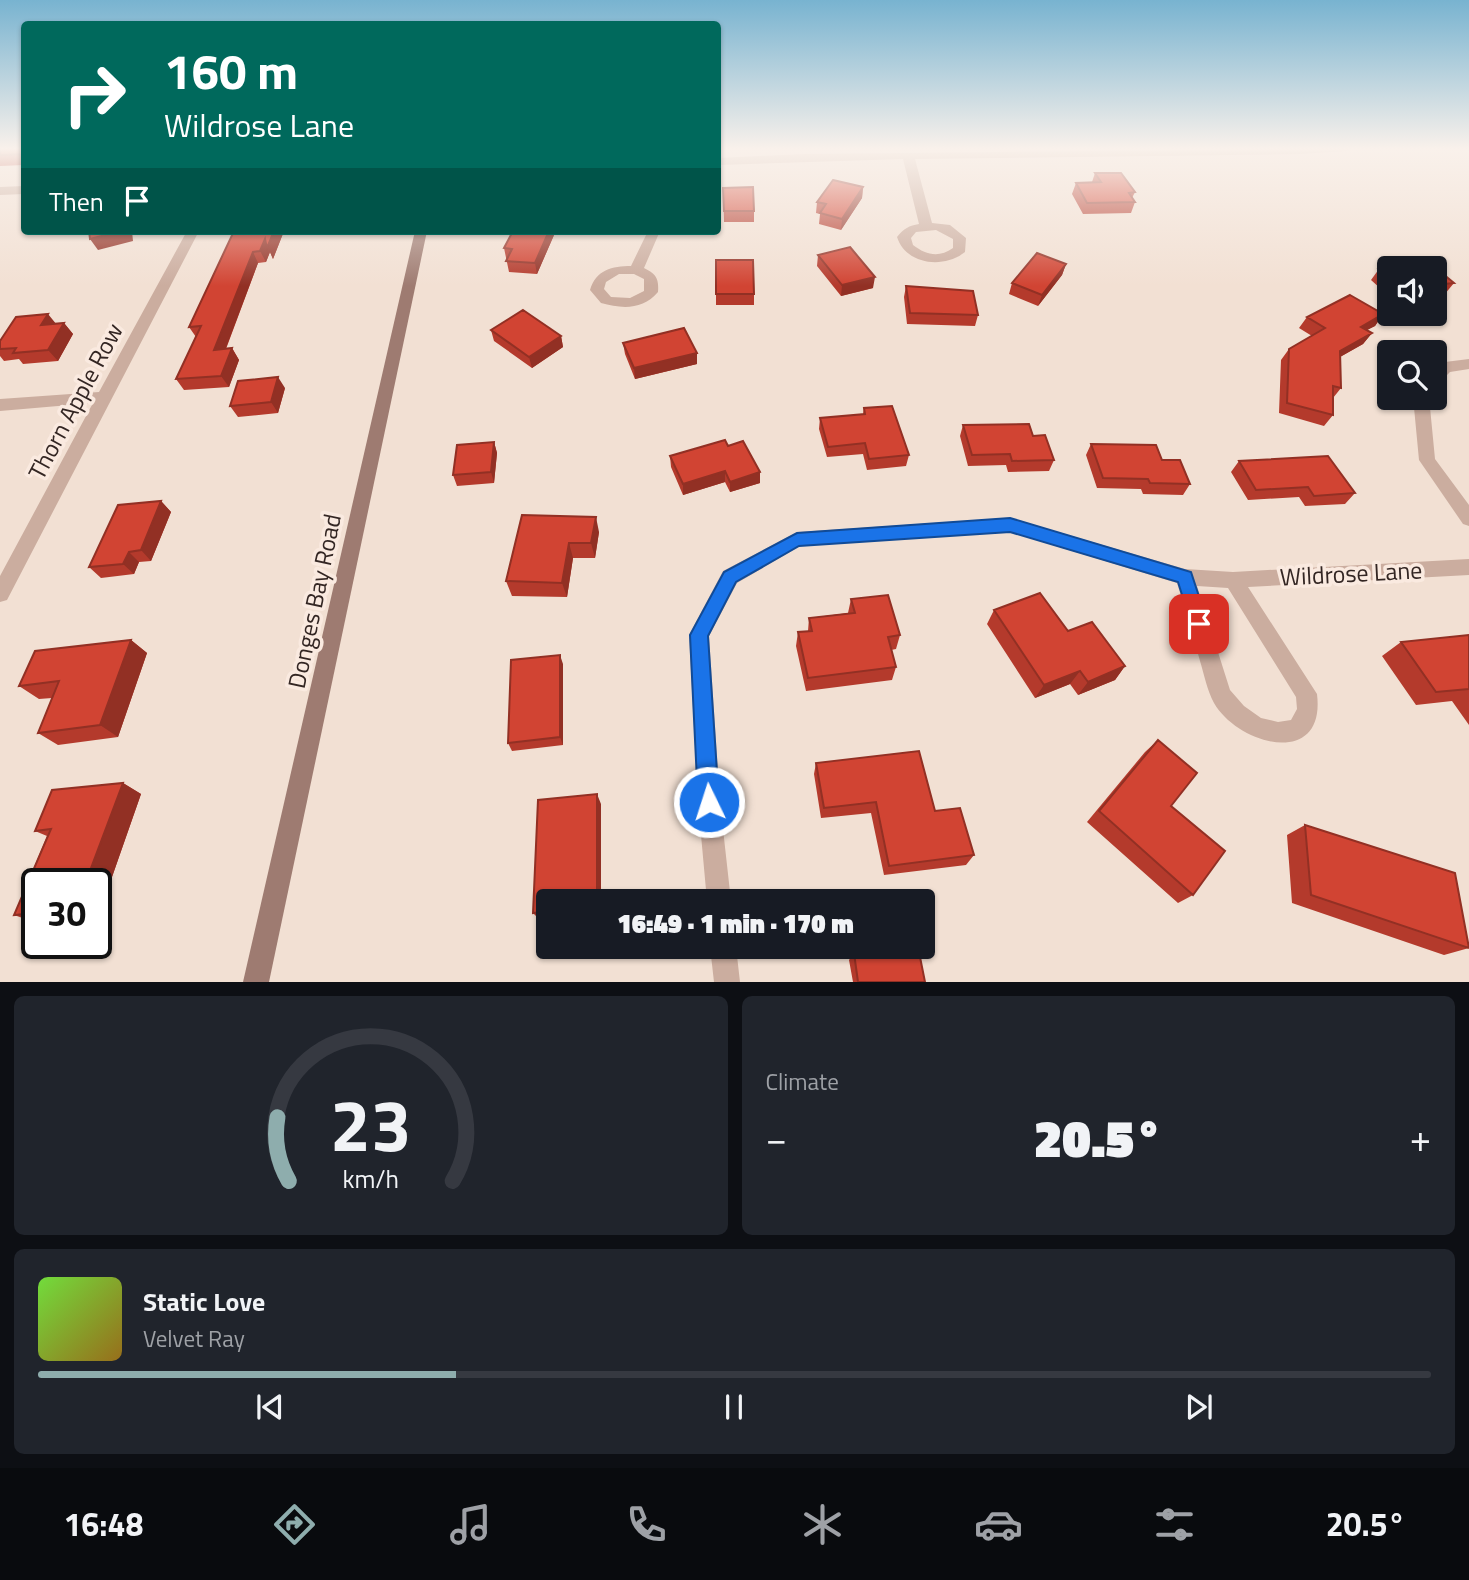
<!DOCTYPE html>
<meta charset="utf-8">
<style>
:root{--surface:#171b24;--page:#20242c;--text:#f1f3f6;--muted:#9ea1a6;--line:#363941;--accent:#8eadad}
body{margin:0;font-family:"Titillium Web",sans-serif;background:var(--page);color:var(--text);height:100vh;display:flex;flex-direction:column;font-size:26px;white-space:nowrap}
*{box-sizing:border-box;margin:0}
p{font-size:23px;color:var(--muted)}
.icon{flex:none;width:38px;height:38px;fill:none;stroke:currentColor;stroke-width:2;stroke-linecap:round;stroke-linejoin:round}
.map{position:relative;height:982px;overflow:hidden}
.sheet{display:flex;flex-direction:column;gap:14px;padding:14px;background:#0d0f14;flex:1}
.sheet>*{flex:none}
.guide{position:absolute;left:21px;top:21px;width:700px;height:214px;border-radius:7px;box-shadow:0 2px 5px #0004;background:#00695c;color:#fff;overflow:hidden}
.fabs{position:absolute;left:1377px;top:256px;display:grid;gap:14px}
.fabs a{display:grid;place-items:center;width:70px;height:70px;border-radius:7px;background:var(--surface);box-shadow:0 2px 5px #0004;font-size:35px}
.speed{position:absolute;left:21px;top:868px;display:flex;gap:14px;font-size:35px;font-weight:700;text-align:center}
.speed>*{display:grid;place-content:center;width:91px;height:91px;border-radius:50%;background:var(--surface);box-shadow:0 2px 5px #0004;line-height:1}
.speed .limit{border:4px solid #111;border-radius:10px;background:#fff;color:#111}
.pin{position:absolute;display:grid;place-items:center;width:60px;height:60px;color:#fff;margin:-30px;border-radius:14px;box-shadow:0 4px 10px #0006}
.me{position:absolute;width:77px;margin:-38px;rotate:356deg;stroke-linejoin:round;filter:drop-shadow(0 0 5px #0008)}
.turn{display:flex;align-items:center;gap:24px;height:147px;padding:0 28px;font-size:32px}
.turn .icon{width:91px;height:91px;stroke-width:2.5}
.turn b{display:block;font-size:49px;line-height:60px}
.then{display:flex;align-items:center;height:66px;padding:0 28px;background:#0003;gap:14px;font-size:26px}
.big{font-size:52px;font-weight:800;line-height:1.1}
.sheet .widget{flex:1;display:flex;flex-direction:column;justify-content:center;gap:10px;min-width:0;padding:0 24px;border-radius:10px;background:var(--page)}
.sheet .dial{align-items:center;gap:0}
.dial svg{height:182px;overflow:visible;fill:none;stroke:var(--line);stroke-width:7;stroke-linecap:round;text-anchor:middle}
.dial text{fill:var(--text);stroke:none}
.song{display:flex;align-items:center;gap:21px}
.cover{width:84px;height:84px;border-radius:10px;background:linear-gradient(135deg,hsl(100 70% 55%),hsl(40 70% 35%))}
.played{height:7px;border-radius:4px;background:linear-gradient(90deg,var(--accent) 30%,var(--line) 30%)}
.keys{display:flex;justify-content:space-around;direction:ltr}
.heat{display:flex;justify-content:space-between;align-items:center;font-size:38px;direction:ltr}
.sheet .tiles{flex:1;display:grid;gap:14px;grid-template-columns:1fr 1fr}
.widget:last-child{grid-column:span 2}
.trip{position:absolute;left:536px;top:889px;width:399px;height:70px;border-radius:7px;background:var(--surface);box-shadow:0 2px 5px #0004;font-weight:800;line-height:70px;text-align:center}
.menu{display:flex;height:112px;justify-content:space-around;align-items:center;background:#090b0e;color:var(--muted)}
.menu .icon{width:49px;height:49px}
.menu .selected{color:var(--accent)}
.menu b{font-size:32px;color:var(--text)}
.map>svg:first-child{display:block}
</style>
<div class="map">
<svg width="1469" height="982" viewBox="0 0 1469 982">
<rect width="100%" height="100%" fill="#f2e0d3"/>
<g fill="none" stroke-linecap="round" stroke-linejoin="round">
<path fill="#cbad9f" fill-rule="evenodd" d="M1352,148l-6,3 -45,3 -386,5 17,64 18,2 16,13 -1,14c-21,17 -59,13 -68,-15 7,-9 12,-11 22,-13l-16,-65 -185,6v-7l86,-4zM936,230l17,9v9c-14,10 -27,7 -40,-3l-2,-7 5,-6z
M24,186v8l-24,1v-8z
M187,231h12l-192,369 -7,2v-26l93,-173 -93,8v-12l99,-7z
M648,231h12l-16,37c12,6 15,10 14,24 -15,18 -36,17 -57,11l-11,-13c6,-20 22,-24 41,-24zM619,274h15l10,5v12l-14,7 -19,-1 -7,-8 2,-7z
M1469,359v10l-19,3 -10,10 -5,1v-15l10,-6z
M1413,397h16l6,62 34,46v21l-6,-2 -44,-64z
M1010,518l175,51 48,3 236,-13v16l-221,12 69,107c9,74 -78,52 -103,9 -7,-13 -10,-29 -14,-42 -7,-26 -15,-52 -23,-78l-167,-51 -210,14 -63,37 -28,53 11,166 11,99h-24l-9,-99 -9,-167 34,-64 74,-39zM1197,586l31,2 68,109 1,12 -6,11 -13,2 -17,-4 -17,-12 -14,-16z
M710,947h26l4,35h-26z"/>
<path fill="#9e7b71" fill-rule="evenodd" d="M415,231h12l-158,751h-26z"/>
</g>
<path fill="#b43a2c" d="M0,148h24v17l-24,1z
M1095,173l40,19 -3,6 3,4 -4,11 -48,1 -11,-20 4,-11 16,-1z
M863,187l-1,11 -21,32 -22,-6 1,-10 -4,-1 1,-11z
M723,188l31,23v11h-30z
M234,231h50l-11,28 -3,-7 -4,10 -8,1 -32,86 6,-1 7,12 -10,27 -45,3 -8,-11 20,-42 -7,-10z
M554,235l-17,39 -28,-2 -5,-24z
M818,255l55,33 -32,8 -24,-30z
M716,260l38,34v11h-38z
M1066,264l-4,11 -24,31 -29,-12 3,-11z
M1390,268v29l-19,-17 8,-11z
M1435,268l19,15 -10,12 -9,1z
M906,286l72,29 -3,11 -68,-2 -3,-27z
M1383,314l-8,12 -9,4 6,3 -9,11 -23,13 1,31 -8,10v17l-9,11 -45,-13 2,-53 8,-11 23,-13 -13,-8 8,-11z
M56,323h8l9,11 -15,27 -35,3 -4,-5 -15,2 -4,-5v-15z
M491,330l70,6 2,11 -31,21 -38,-27z
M623,343l74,21 -62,15 -10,-25z
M285,388l-7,25 -40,4 -8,-11z
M864,408l45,47 -3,11 -39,4 -4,-16 -36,3 -8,-28 1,-11 43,-4z
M963,425l70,11 21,24 -5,11 -41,1 -2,-7 -38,1 -8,-30z
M494,442l3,11 -3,30 -37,3 -4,-11z
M1091,444l71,16 28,24 -7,11 -40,-1 -2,-5 -44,-1 -11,-33z
M728,446l32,26v11l-30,9 -5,-10 -42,13 -12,-28 -1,-11z
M1239,461l116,32 -10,11 -40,2 -6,-9 -51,3 -17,-28z
M161,501l10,11 -20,49 -12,1 -5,12 -33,4 -12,-11z
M522,515l77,17 -4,26h-22l-6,39 -55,-1 -6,-15z
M851,599l49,36 -4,14 -5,1 5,17 -4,13 -86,11 -10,-45 2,-14 10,-1 1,-13 39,-5z
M994,610l74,21 57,35 -10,14 -37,15 -8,-11 -35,14 -48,-74z
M1469,635v90l-17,-24 -36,4 -34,-49 19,-14z
M131,640l16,13 -29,84 -60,8 -20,-12 14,-35 -13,1 -20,-13z
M563,664v81l-51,6 -4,-8z
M1158,740l13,66 22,89 -15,8 -91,-81 58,-70z
M816,763l119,48 39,44 -8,10 -82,10 -13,-62 -50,5 -7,-44z
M123,783l18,11 -43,123h-2v-33h-59v39l-23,-8 33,-79 -12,-5z
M601,804v97h-53v18l-8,1 -7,-7z
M1305,825l164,123 -25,7 -152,-52 -5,-68z
M854,953l71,29h-72l-4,-22z"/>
<path fill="#923024" d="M863,187l-1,11 -21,32 1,-11z
M121,231h11l1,10 -35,9 -8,-11z
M274,231h10l-11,28 -3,-7 -4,10 -6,-11 5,-12z
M549,231h5v4l-17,39 -2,-11z
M253,252l5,11 -37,98 -7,-11z
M1066,264l-4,11 -24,31 4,-11z
M875,277l-2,11 -32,8 1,-11z
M48,314l9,11h-16z
M1383,314l-8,12 -23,12 9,-11z
M64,323l9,11 -15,27 -10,-11z
M1372,333l-9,11 -32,18 9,-11z
M561,336l2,11 -31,21 -3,-11z
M232,348l7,12 -10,27 -8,-11z
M697,353v11l-62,15 -1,-11z
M278,377l7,11 -7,25 -7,-11z
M494,442l3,11 -3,30 -3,-11z
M725,471v11l-42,13v-11z
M760,472v11l-30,9v-10z
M161,501l10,11 -20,49 -10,-11z
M596,517l3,15 -4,26 -4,-15z
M569,543l4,15 -6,39 -5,-14z
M129,552l10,10 -5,12 -11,-10z
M131,640l16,13 -29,84 -18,-12z
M560,655l3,9v81l-3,-8z
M1125,666l-10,14 -37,15 10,-13z
M1080,671l-10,13 -35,14 9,-13z
M123,783l18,11 -43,123 -2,-1v-32h-11z
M597,794l4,10v97h-4z"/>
<path fill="#d14433" stroke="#923024" stroke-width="2" d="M0,148h24v6l-24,1z
M1095,173h26l14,19 -6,1 6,9 -48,1 -11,-20 25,-1z
M833,180l30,7 -21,32 -22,-6 6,-9 -9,-2z
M753,187l1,24h-30l-1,-23z
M89,231h32l-31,8z
M234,231h40l-7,17 -2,-9 -5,12 -7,1 -39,98 18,-2 -11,28 -45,3 25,-53 -12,1z
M513,231h36l-14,32 -29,-2 6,-12 -8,-1z
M850,247l25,30 -33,8 -24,-30z
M1037,253l29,11 -24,31 -30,-12z
M716,260h37l1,34h-38z
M1431,264l23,19 -19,2v-17h-44z
M1390,268v10l-11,-9z
M906,286l67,5 5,24 -68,-2z
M1350,295l33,19 -22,13 11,6 -32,18 1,37 -8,-2v29l-46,-12 2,-54 36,-21 -18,-11z
M523,310l38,26 -32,21 -38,-27z
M48,314l-7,11 23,-2 -16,27 -35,3 3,-5 -16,1v-8l16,-24z
M684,328l13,25 -63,15 -11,-25z
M278,377l-7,25 -41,4 8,-25z
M892,406l17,49 -40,4 -4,-16 -37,4 -8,-29 45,-4 -1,-6z
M1029,424l4,12 12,-1 9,25 -42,1 -2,-7 -38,1 -9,-30z
M725,440l3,6 15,-5 17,31 -30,10 -5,-11 -42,13 -13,-28z
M494,442l-3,30 -38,3 4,-30z
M1091,444l65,1 6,15h18l10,24 -40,-1 -2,-4 -45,-1z
M1328,456l27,37 -41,3 -6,-9 -52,3 -17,-29z
M161,501l-20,49 -12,2 -6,12 -34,3 29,-62z
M522,515l74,2 -5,26h-22l-7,40 -56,-2z
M1040,593l28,38 24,-9 33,44 -37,16 -8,-11 -36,14 -50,-75z
M888,595l12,40 -12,2 8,30 -88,11 -10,-46 14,-1 -3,-13 46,-5 -4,-14z
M1469,635v54l-33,3 -35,-50z
M131,640l-31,85 -62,8 21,-52 -40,5 16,-35z
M560,655v82l-52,6 3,-83z
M1158,740l39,33 -26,33 54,45 -32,44 -94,-84z
M919,751l16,60 25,-3 14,47 -85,11 -13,-64 -52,6 -8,-45z
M123,783l-38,101h-48v29l-23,2 37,-86 -16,2 17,-41z
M597,794v107h-49v10l-15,2 5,-113z
M1305,825l150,48 14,75 -158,-53z
M909,947h9l7,35h-67l-4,-29z"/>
<linearGradient id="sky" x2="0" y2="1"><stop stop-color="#78b3d0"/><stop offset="0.52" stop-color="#f9f1eb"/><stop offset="1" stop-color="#f9f1eb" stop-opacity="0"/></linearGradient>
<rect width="1469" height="286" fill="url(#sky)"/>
<path fill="#1a73e8" stroke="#114b97" stroke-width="2" d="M1010,518l181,54 17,52 -2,6 -7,2 -6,-2 -15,-48 -168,-50 -211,14 -63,36 -28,54 11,166 -3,7 -7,3 -7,-3 -4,-7 -8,-167 34,-63 73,-39z"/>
<g text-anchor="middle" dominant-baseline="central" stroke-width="7" stroke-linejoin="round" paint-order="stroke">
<g font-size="24" fill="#332623" stroke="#faeae0">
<text transform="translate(75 401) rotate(-62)">Thorn Apple Row</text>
<text transform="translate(1351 573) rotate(-3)">Wildrose Lane</text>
<text transform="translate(314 601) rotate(-78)">Donges Bay Road</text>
</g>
</g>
</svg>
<div class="fabs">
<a><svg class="icon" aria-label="sound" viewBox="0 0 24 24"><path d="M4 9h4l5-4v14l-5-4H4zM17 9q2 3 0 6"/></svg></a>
<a><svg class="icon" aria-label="search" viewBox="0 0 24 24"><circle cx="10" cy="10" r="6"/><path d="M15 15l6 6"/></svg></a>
</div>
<div class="speed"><div class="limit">30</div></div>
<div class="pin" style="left:1199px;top:624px;background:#d93025"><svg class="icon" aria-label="arrive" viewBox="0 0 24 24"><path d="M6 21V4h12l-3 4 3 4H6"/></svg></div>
<svg class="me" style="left:709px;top:802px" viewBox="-20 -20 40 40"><circle r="17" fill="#1a73e8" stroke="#fff" stroke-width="3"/><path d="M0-11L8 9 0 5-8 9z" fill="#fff"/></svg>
<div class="trip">16:49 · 1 min · 170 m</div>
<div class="guide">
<div class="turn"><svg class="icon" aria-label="right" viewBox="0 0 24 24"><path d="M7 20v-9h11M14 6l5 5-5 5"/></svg><div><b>160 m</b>Wildrose Lane</div></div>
<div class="then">Then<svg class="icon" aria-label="arrive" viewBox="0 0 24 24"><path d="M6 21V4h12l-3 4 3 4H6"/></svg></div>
</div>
</div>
<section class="sheet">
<div class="tiles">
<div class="widget dial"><svg viewBox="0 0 100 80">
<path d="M14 69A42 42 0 1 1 86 69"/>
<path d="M14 69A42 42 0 0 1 9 41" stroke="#8eadad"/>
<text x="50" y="56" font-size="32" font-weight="700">23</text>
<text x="50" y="72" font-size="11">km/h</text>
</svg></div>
<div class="widget"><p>Climate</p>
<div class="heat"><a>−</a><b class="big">20.5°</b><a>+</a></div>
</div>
<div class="widget">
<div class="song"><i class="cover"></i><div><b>Static Love</b><p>Velvet Ray</p></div></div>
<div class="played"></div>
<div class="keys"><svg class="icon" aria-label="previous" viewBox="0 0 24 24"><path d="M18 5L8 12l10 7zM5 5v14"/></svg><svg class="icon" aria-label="pause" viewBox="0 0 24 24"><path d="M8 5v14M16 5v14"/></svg><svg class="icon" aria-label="next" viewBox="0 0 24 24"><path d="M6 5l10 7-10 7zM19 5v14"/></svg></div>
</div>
</div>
</section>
<nav class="menu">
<b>16:48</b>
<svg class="icon selected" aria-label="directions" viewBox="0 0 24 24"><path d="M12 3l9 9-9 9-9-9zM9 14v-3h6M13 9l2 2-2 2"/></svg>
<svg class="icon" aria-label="music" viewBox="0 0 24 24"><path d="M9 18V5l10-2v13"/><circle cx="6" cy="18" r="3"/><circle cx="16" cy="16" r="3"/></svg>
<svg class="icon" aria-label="phone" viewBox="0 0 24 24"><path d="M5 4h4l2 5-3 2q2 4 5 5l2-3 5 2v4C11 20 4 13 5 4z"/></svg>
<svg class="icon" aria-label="climate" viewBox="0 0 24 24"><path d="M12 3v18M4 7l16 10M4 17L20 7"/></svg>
<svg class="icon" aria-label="car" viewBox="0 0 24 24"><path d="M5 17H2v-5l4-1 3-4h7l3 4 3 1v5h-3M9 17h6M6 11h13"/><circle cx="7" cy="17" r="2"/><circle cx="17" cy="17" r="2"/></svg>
<svg class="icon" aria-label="filters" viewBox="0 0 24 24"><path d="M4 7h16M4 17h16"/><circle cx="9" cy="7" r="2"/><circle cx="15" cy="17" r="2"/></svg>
<b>20.5°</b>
</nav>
